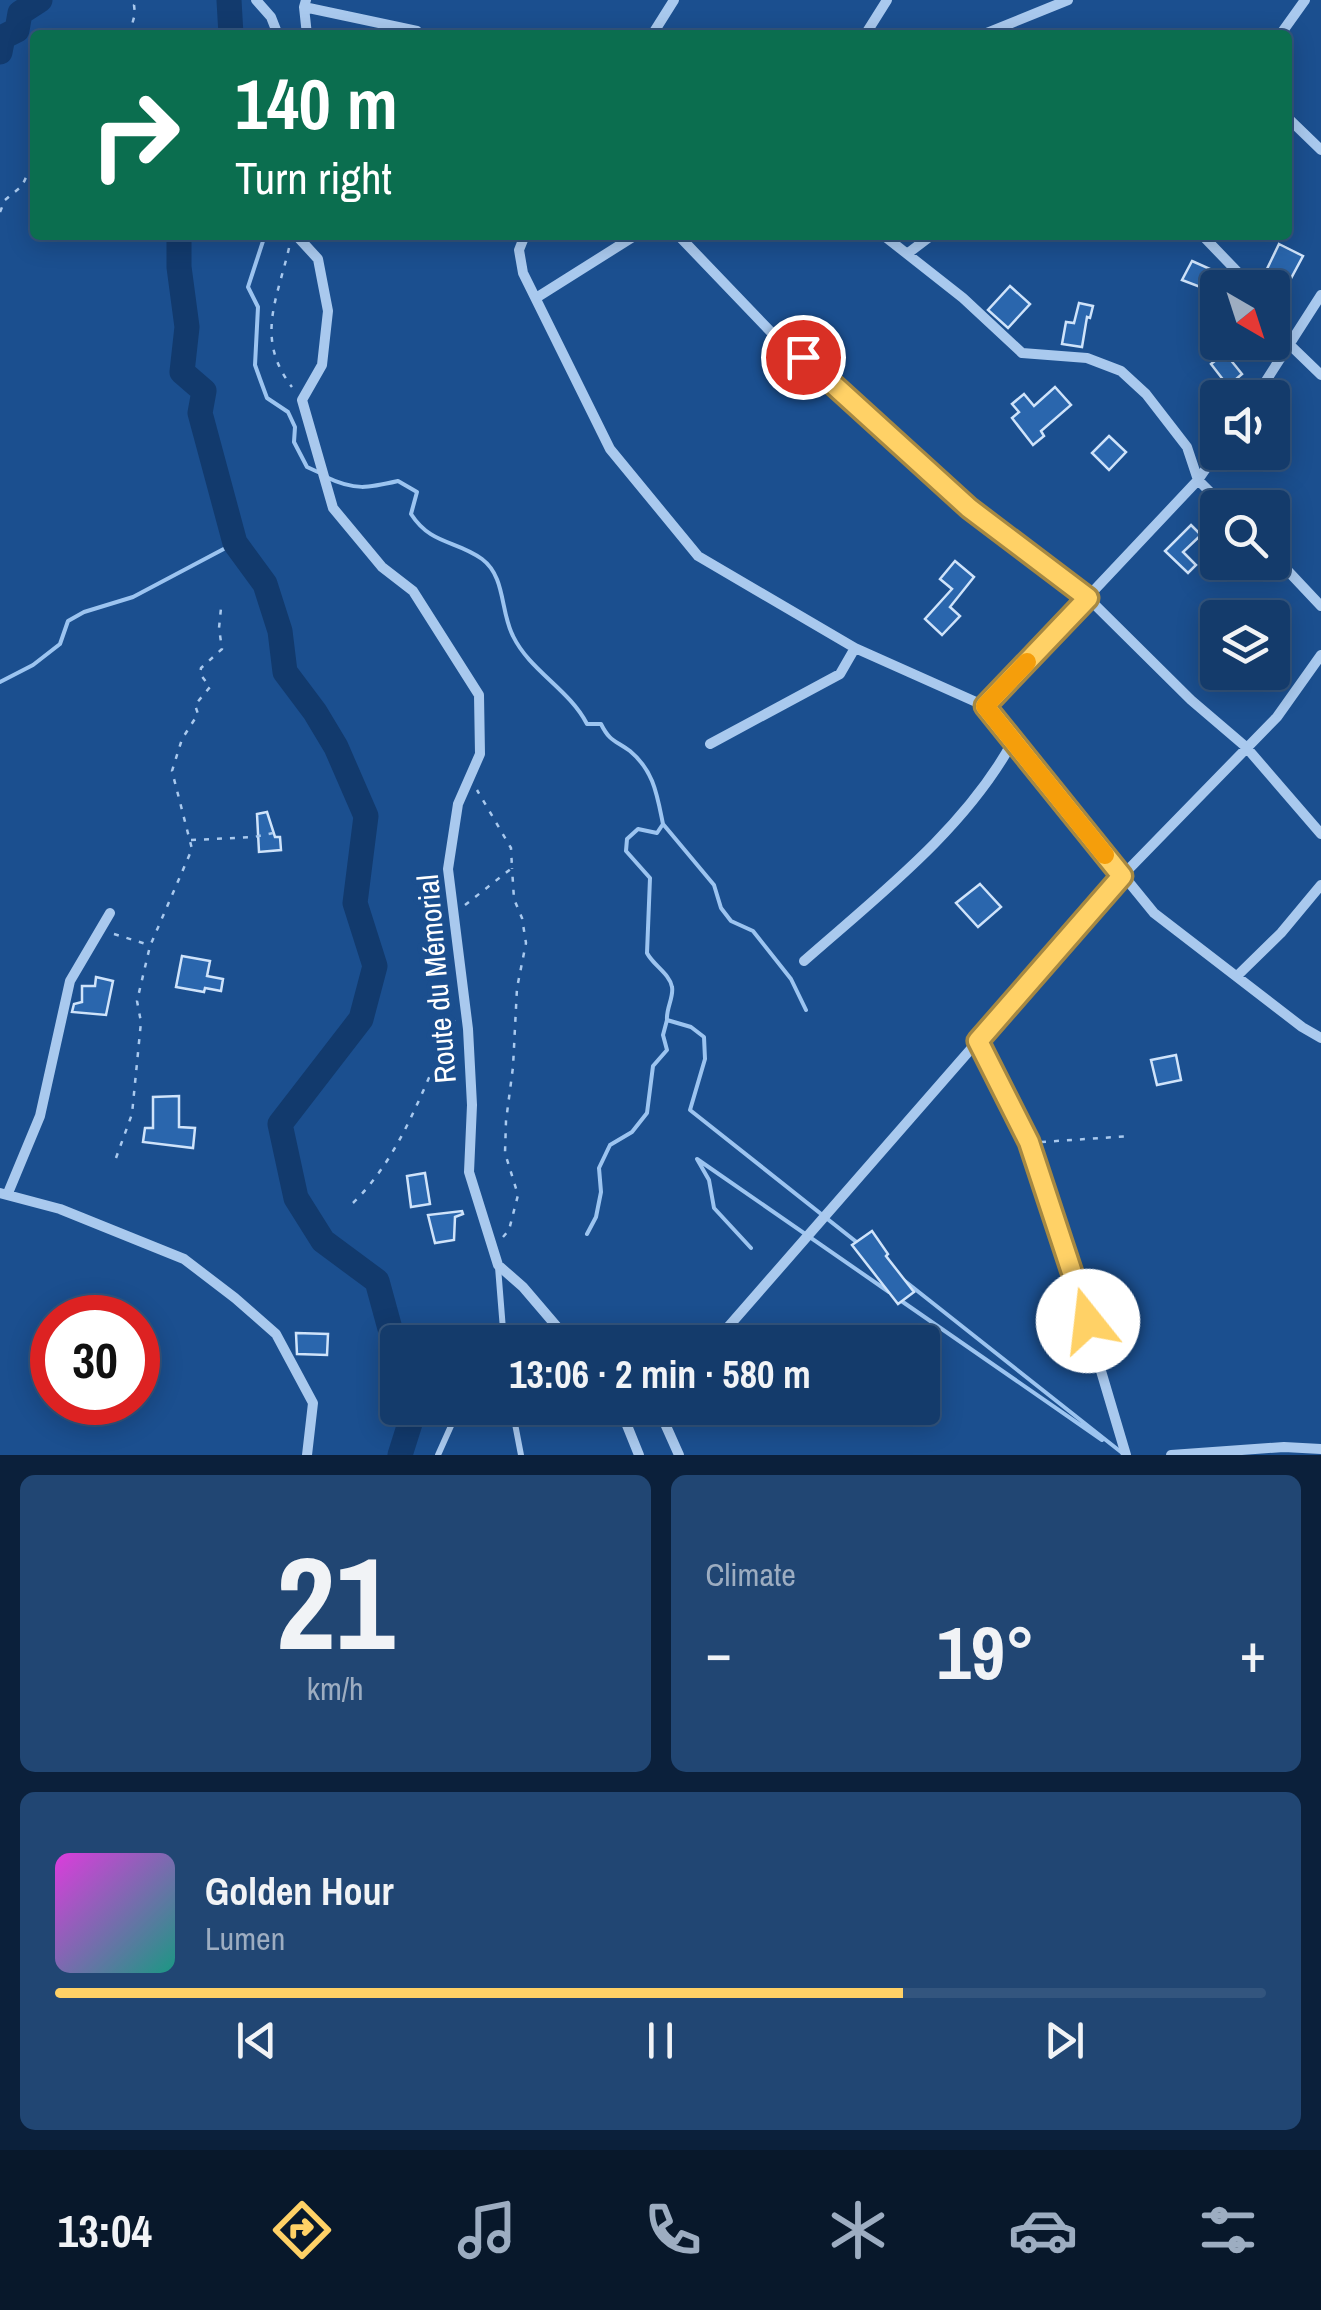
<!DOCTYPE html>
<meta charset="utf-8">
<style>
:root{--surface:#143b6b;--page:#214673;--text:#f1f3f6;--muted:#9dadc1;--line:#33557e;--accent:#ffd166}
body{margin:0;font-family:"Archivo Narrow",sans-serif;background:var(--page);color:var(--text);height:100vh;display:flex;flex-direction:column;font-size:38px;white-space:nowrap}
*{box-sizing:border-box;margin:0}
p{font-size:32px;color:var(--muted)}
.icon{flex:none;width:55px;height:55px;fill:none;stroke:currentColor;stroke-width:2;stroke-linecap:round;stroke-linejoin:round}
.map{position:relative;height:1455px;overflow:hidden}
.panel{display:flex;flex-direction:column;gap:20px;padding:20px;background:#0b203b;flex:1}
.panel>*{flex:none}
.banner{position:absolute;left:30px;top:30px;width:1262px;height:210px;border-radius:10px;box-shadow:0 5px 25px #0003,0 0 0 2px var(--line);background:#0b6e4f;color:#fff;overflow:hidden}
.needle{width:65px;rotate:141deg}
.fabs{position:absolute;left:1200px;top:270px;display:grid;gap:20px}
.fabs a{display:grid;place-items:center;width:90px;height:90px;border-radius:10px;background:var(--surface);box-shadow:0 5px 25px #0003,0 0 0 2px var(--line);font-size:50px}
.speed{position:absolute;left:30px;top:1295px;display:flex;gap:20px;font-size:50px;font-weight:700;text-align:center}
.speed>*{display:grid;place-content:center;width:130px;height:130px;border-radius:50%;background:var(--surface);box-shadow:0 5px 25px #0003,0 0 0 2px var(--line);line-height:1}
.speed .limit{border:15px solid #d22;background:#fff;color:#111}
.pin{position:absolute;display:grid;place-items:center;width:85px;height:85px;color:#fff;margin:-42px;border:5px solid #fff;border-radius:50%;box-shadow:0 2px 10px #0007}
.me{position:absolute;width:110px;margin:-55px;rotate:344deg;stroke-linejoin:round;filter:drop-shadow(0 0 8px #0008)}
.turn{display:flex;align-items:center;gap:35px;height:210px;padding:0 40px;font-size:45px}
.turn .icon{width:130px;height:130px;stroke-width:2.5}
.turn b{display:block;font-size:70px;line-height:85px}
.big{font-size:75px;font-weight:800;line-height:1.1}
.panel .card{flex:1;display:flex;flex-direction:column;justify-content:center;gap:15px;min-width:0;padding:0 35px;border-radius:15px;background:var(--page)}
.panel .dial{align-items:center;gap:0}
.dial b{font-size:130px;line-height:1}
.song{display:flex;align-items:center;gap:30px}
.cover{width:120px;height:120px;border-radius:15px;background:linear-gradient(135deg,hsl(300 70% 55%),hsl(170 70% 35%))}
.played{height:10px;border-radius:5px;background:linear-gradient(90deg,var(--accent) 70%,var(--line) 70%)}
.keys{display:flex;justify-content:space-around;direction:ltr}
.heat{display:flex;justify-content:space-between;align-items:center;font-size:55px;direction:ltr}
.panel .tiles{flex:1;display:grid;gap:20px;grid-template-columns:1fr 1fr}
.card:last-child{grid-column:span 2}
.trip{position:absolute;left:380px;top:1325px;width:560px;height:100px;border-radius:10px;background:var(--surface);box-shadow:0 5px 25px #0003,0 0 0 2px var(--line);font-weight:800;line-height:100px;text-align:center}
.tab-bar{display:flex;height:160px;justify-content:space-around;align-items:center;background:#08182b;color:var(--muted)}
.tab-bar .icon{width:70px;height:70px}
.tab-bar .active{color:var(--accent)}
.tab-bar b{font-size:45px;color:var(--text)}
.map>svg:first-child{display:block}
</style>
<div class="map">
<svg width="1321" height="1455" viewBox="0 0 1321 1455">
<rect width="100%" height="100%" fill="#1b4f8f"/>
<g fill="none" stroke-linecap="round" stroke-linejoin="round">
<path stroke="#9cc4f0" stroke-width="4" d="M265,235l-17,52 10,20 -3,58 5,14 7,19 21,14 7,15 -1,15 13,25 11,5
M326,477c29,14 42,11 72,4l19,11 -6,22c20,31 45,26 71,45 24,18 18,52 31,77 17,35 56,53 74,88h14c9,18 14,16 29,27 24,20 27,44 33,73l-6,9 -19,-4 -11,10 -1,12 24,27 -3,75c6,12 23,21 25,34 2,10 -6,21 -5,33l24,7 13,10 1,22 -15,51 169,134
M0,682l33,-17 27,-21 8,-23 16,-9 49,-15 102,-54
M663,824l51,61 7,23 10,13 22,10 38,48 15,31
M587,1234l9,-17 5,-25 -2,-24 11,-23 22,-13 15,-19 6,-47 14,-16 -4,-15 4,-15
M751,1248l-37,-40 -5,-28 -12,-21 192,133
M901,1278l220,174
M900,1300l202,140"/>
<path stroke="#123a6d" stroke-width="25" d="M229,0l2,35
M0,52l3,-15 14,-7 3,-17 20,-13
M179,235v32l8,60 -5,45 22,19 -4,22 35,130 30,41 15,47 5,41 30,40 21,35 30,69 -11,87 20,63 -14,53 -81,105 16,74 27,43 54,40 21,77
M400,1455l12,-38 -2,-9"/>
</g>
<path fill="#2a66ad" stroke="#cfe3fa" stroke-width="2.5" d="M1279,244l24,12 -14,26 -23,-11z
M1192,261l25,11 -9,18 -26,-10z
M1010,286l20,18 -22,24 -20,-18z
M1079,303l14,3 -3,12 -3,-1 -5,30 -20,-3 4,-22 8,1z
M1225,353l17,21 -14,12 -17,-22z
M1055,387l16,18 -30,26 3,5 -11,9 -21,-27 7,-6 -7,-8 12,-10 10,12z
M1109,436l17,16 -17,18 -17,-17z
M1191,525l10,10 -18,17 13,13 -8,8 -23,-22z
M955,561l19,16 -24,30 10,9 -18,19 -17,-16 27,-30 -12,-10z
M267,812l8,25h5l1,13 -22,2 -2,-38z
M980,884l21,23 -23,20 -22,-24z
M182,956l28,5 -3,15 16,3 -2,12 -16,-3 -1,4 -28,-5z
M96,977l17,4 -7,34 -34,-3 2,-8 8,-2v-16h13z
M1176,1055l5,25 -24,5 -6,-25z
M179,1096v31l16,1 -2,20 -50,-6 2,-14h8v-31z
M425,1173l5,31 -19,3 -4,-31z
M462,1211l1,3 -8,3 -1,23 -19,3 -7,-28z
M872,1231l16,23 -2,2 28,36 -16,12 -46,-59z
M296,1333l32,1 -1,21 -30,-1z"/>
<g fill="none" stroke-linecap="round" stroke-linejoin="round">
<path stroke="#a9c9ee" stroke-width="2.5" stroke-dasharray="5 8" stroke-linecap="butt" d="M129,35l6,-21 -1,-9 5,-5
M0,212l5,-12 17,-14 13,-28
M289,248c-12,52 -34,91 3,139
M191,840l63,-3 19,-4
M465,905l47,-37 -1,-20 -34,-58
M114,934l35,11
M1041,1142l90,-6
M116,1158l16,-44 9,-92 -4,-21 13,-55 42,-97 -20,-78 10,-32 16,-25 -3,-9 15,-18 -10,-13 1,-6 21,-19 -3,-21 2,-20
M353,1203c51,-50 71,-120 102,-183
M503,1237l6,-7 9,-35 -13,-42 1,-32 7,-54 4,-79 9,-45 -4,-25 -8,-19 -2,-31"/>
<path stroke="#a9c9ee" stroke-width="6" d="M498,1267l6,75
M488,1342l15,-16
M512,1408l9,47
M438,1455l21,-47"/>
<path stroke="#a9c9ee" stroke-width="10" d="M256,0l15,17 7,18
M306,0l-2,7 113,24 4,4
M304,7l3,28
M652,35l22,-35
M865,35l22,-35
M982,35l86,-35
M1280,35l25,-35
M1288,118l33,32
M296,235l22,24 10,52 -6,54 -20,35 31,108 49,59 31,24 66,104 1,59 -22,50 -10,65 20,160 4,76 -3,67 29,93 25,22 47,55
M525,235l-6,15 4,23 87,176 88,107 157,92 130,58 169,207 148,114 19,11
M678,235l92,96 144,128 55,49 119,90 103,102 55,47 75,87
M883,235l80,63 59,55 65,5 34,13 25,23 41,53 11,33 28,28
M1202,235l51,53
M907,254l25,-19
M536,298l100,-63
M1272,316l17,28 32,31
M1255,398l66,-103
M1272,554l49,52
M985,706l213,-226 20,-29
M710,744l130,-70 15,-26
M804,961c75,-66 161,-132 209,-220
M1237,976l44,-43 40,-48
M979,1041l43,83 27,72 77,259
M0,1193l60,16 124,50 51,39 41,36 37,69 -6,52
M8,1193l32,-77 30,-135 40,-68
M715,1342l407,-466 155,-159 44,-62
M620,1408l19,47
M654,1408h4l21,47
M1171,1455l113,-8 37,2"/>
</g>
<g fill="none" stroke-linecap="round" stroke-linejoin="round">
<defs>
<path id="route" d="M803,357l166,151 119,90 -103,108 137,170 -144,165 51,101 59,179"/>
</defs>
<use href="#route" stroke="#a68842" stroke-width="25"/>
<use href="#route" stroke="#ffd166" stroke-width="18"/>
<path stroke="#f59e0b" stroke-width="18" d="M1027,662l-42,44 120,149"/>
</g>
<g text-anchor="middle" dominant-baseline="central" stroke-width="10" stroke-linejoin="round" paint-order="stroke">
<g font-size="30" fill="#fff" stroke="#1b4f8f">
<text transform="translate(436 979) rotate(-95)">Route du Mémorial</text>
</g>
</g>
</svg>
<div class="fabs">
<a><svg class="needle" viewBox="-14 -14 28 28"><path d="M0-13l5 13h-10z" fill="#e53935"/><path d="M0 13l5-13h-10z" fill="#9dadc1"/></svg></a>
<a><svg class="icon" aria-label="sound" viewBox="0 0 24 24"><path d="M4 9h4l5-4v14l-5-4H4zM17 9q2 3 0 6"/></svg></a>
<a><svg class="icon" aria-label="search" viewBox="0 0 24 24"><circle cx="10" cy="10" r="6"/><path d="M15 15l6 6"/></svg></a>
<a><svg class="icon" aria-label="layers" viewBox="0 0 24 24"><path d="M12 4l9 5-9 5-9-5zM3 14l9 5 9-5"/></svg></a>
</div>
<div class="speed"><div class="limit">30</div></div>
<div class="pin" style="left:803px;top:357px;background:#d93025"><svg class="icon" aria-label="arrive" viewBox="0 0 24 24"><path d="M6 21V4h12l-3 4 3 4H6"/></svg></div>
<svg class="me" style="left:1088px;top:1321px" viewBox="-20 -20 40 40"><circle r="19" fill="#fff"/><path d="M0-13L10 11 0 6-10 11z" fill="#ffd166"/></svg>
<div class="trip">13:06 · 2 min · 580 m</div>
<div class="banner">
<div class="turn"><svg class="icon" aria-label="right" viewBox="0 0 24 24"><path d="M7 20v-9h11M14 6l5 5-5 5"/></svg><div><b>140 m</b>Turn right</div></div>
</div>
</div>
<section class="panel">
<div class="tiles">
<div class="card dial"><b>21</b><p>km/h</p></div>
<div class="card"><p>Climate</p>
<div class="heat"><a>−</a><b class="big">19°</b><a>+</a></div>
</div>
<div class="card">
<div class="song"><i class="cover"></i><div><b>Golden Hour</b><p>Lumen</p></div></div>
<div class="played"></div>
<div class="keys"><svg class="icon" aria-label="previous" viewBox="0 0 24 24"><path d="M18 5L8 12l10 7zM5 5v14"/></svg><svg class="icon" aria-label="pause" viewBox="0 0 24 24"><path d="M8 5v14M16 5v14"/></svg><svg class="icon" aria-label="next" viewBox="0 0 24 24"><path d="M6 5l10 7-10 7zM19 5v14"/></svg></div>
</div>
</div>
</section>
<nav class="tab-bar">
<b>13:04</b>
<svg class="icon active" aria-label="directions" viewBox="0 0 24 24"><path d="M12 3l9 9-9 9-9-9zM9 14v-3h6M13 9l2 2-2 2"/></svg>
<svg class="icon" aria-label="music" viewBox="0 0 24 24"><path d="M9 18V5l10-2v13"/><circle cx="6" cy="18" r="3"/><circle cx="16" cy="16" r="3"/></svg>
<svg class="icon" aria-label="phone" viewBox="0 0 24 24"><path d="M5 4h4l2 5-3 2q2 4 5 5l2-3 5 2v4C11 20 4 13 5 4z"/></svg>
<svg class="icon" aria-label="climate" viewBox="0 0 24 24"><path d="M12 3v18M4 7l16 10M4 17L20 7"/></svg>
<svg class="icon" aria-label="car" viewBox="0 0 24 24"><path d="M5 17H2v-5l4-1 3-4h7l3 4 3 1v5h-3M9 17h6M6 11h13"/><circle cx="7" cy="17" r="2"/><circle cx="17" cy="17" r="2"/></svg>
<svg class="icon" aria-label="filters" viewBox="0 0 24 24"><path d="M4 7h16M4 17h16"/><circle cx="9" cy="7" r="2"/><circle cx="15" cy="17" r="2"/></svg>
</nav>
